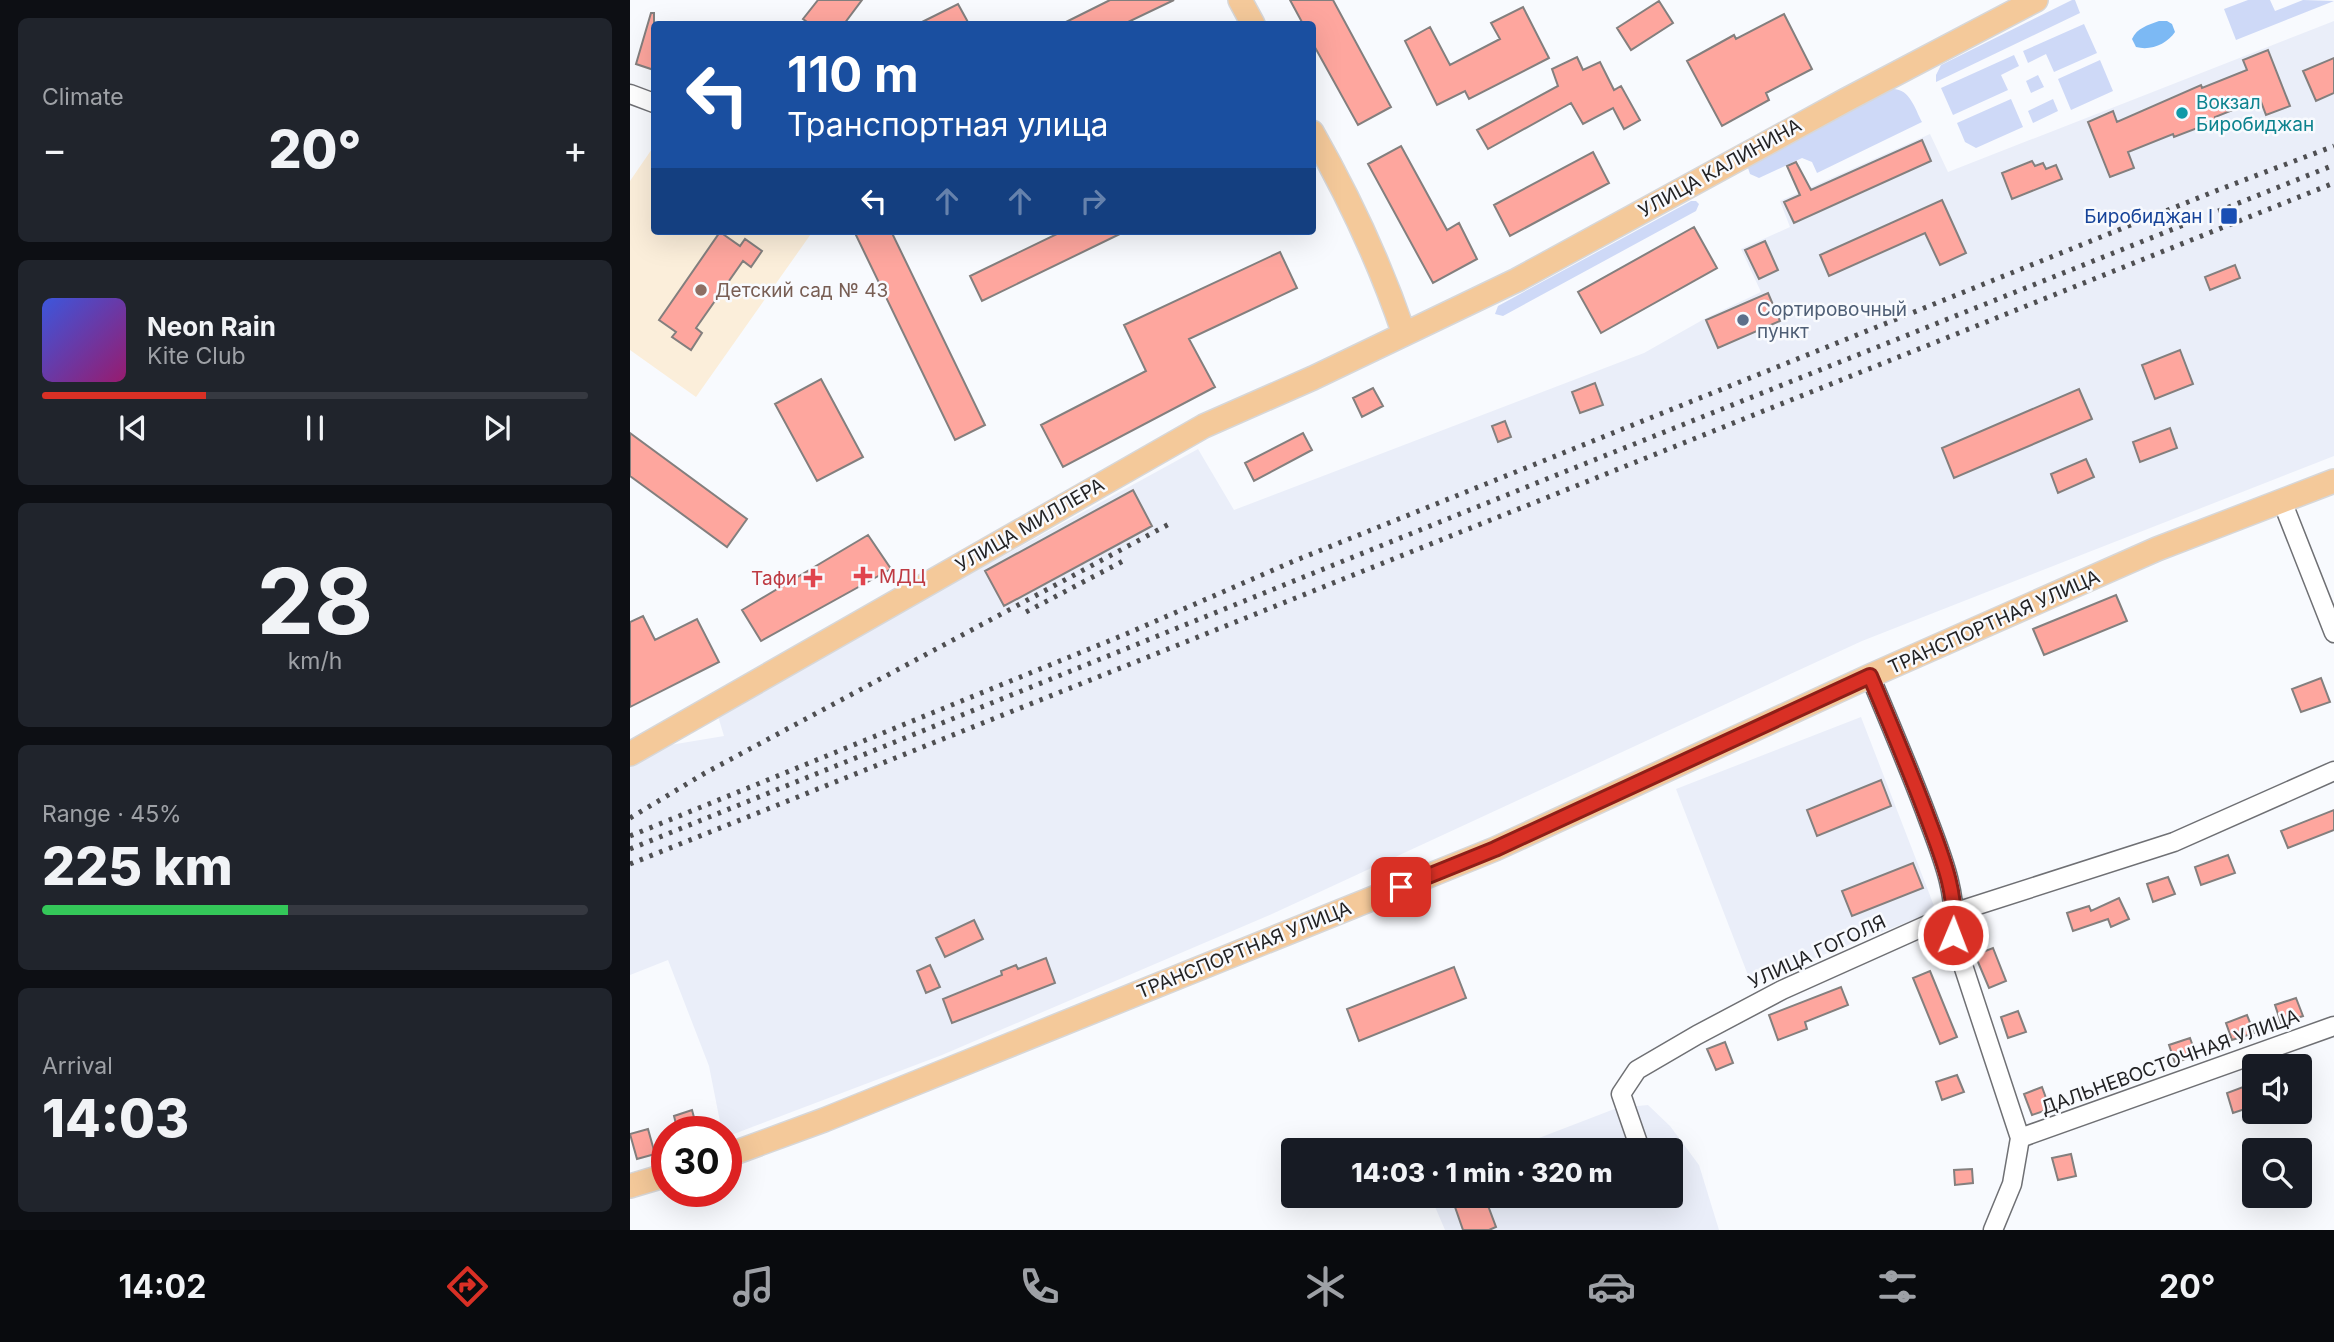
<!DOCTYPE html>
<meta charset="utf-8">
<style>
:root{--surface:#171b24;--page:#20242c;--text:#f1f3f6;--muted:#9ea1a6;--line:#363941;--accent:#d93025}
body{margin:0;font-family:Inter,sans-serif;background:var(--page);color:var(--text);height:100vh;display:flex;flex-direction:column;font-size:26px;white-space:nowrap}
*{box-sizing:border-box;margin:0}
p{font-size:23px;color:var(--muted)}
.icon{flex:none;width:38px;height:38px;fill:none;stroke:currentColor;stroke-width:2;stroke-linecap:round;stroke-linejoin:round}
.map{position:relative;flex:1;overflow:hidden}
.details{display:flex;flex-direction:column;gap:18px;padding:18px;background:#0d0f14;width:630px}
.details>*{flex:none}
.top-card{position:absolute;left:21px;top:21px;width:665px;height:214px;border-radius:7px;box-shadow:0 7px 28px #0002;background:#1a4fa0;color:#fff;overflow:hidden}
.tools{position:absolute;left:1612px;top:1054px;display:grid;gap:14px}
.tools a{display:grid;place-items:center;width:70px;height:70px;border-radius:7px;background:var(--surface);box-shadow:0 7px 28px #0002;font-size:35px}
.speed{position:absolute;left:21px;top:1116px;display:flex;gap:14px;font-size:35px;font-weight:700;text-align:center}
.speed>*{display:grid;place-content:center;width:91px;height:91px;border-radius:50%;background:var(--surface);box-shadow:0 7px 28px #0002;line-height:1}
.speed .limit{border:10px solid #d22;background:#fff;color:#111}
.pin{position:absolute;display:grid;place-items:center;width:60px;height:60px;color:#fff;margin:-30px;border-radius:14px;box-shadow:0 4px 10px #0006}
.me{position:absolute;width:77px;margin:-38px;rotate:1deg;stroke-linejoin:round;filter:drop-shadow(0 0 5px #0008)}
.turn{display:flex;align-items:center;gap:24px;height:147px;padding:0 21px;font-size:32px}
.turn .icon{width:91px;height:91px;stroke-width:2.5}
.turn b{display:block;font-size:49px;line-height:60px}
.lanes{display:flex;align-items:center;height:66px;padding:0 21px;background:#0003;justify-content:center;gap:35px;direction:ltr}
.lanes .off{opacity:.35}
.big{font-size:52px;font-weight:800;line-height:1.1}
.details .card{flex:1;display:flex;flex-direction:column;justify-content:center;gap:10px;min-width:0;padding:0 24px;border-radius:10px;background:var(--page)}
.details .dial{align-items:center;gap:0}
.dial b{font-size:91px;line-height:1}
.song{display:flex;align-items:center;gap:21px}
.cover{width:84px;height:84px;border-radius:10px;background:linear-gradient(135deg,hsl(230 70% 55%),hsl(320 70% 35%))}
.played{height:7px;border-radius:4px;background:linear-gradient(90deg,var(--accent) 30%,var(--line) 30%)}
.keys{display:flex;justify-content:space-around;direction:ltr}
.heat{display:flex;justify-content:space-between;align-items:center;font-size:38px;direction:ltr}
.charge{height:10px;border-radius:5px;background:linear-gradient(90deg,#34c759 45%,var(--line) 0)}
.trip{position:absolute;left:651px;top:1138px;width:402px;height:70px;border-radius:7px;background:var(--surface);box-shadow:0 7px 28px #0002;font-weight:800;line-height:70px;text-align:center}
.tabs{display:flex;height:112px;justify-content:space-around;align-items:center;background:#090b0e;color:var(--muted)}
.tabs .icon{width:49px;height:49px}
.tabs .selected{color:var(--accent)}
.tabs b{font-size:32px;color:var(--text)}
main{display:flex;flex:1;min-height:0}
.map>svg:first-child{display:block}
</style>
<main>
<section class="details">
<div class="card"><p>Climate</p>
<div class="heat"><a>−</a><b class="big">20°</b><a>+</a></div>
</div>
<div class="card">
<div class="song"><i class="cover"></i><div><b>Neon Rain</b><p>Kite Club</p></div></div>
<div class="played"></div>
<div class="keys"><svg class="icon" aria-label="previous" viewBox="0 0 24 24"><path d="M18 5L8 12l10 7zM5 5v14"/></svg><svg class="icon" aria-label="pause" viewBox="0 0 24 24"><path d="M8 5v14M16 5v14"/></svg><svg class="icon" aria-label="next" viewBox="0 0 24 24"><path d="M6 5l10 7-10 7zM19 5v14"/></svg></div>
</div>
<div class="card dial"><b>28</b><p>km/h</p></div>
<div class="card"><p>Range · 45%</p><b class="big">225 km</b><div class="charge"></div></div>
<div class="card"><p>Arrival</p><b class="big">14:03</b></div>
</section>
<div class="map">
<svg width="1704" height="1230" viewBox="0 0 1704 1230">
<rect width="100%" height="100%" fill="#f8fafe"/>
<path fill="#eaeef9" d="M1704,21v435l-472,185 -590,273 -330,141 -216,82v-5h-4l-13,-66 -41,-106 -38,15v-213l28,-15 66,-11 -7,-23 481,-264 36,61 410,-157 62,-35 55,-26 -20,-43 49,-22 -10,-26 150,-67 18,38z
M1231,717l75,194 -185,72 -75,-194z
M1018,1105l22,21 29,39 20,65h-274l-15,-35h241v-45h-163l109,-42z"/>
<path fill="#fbeeda" d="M24,146v85h159l-117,166 -66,-47v-169z"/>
<path fill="#ced9f7" d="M1442,0h3l5,13 -144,69v-7l5,-10z
M1618,0h22l5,11 28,-11 31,1 -98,39 -12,-31z
M1454,24l13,29 -43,19 -8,-18 -18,9 -5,-12z
M1384,55l5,11 -18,9 7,15 -55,25 -12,-27z
M1470,60l13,31 -42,19 -13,-31z
M1408,75l6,12 -13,6 -5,-12z
M1263,89c17,0 22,20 29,33l-105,51 -5,-11 -10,-4 -43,20 -9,-4 -2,-6 3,-5 134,-72z
M1381,99l12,28 -47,21 -11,-6 -8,-19z
M1423,99l5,12 -25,12 -5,-12z
M1061,201h5l3,3 -3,7 -193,105 -8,-2 3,-8z"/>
<path fill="#7cb9f4" d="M1529,21h8l5,3 3,8c-8,12 -24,19 -39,15l-4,-8c5,-11 16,-14 27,-18z"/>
<path fill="#fea69e" stroke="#837f7e" stroke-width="2" d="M188,0h44l-18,24h-34l-7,-5z
M480,0h64l-50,24h-62z
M660,0h43l58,107 -33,18 -46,-83v-18h-9z
M1029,1l14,22 -42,27 -14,-22z
M328,4l11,20h-51z
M893,7l26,51 -80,41 -4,-8 -28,14 -32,-64 25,-14 20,38 50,-26 -9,-16z
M21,13h3v57l-18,-6z
M1154,14l28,55 -46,24 3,7 -47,26 -35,-65 47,-26 2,4z
M1638,50l22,56 -24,9 -6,-16 -45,18 1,4 -42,16 -1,-3 -45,18 6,16 -24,9 -22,-55 25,-11 4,11 84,-37 1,3 45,-18 -4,-10z
M947,57l6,13 17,-8 14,28 7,-4 19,34 -16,9 -11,-21 -30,16 -12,-21 -83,46 -11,-19 81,-44 -6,-17z
M1704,58v35l-18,8 -13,-30z
M1292,140l9,21 -137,62 -10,-21 16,-7 -13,-29 9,-4 15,28z
M771,146l46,84 12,-7 18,36 -44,24 -65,-119z
M963,152l16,31 -99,53 -16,-31z
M1402,161l3,5 8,-3 3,6 10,-4 6,14 -50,20 -10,-26z
M1312,200l24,53 -26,12 -15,-32 -96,43 -9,-21z
M1064,227l23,41 -116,65 -23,-41z
M224,231h37l94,194 -30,15z
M433,231h63l-144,70 -12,-25z
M90,232l20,14 5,-7 17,12 -11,16 -8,-6 -47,67 6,5 -11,17 -19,-13 4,-5 -17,-12z
M1135,241l13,29 -19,9 -14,-29z
M650,252l17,36 -108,51 26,48 -152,80 -22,-42 105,-54 -22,-46z
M1605,265l5,13 -30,12 -5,-13z
M1138,293l12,28 -62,27 -12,-28z
M1550,350l13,34 -38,15 -13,-34z
M191,379l42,78 -46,24 -42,-77z
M965,383l8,22 -23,8 -8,-21z
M743,388l10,18 -21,11 -9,-19z
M1449,389l13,30 -138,59 -12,-30z
M875,421l6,16 -13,5 -6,-16z
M1540,428l7,20 -37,14 -7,-20z
M0,433l117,86 -20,28 -97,-71z
M673,433l9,17 -58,31 -9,-18z
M1456,459l8,18 -36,16 -7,-19z
M503,490l19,36 -148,80 -19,-35z
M238,535l23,34 -130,72 -19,-31z
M1486,595l11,26 -83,34 -11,-26z
M13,616l12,24 42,-21 22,43 -89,45v-85z
M1691,678l9,24 -29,10 -9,-23z
M1251,780l10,26 -74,30 -10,-26z
M1704,810v20l-46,18 -7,-17z
M1598,855l7,18 -34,12 -6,-18z
M1283,863l10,25 -71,28 -10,-25z
M1538,877l7,17 -22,8 -6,-18z
M1489,898l10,21 -18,8 -3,-8 -35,12 -6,-18 22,-7 2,5z
M344,920l9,19 -38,18 -9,-19z
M1363,948l13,33 -17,7 -14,-33z
M416,958l9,25 -103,40 -9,-24 59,-24 -1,-4 15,-6 2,4z
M300,965l10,22 -14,6 -9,-22z
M824,967l12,31 -107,43 -12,-32z
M1300,971l27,66 -17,7 -27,-66z
M1211,987l7,18 -43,17 2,7 -29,11 -9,-25z
M1666,998l7,18 -22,7 -6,-18z
M1388,1011l8,21 -18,6 -7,-21z
M1617,1015l7,18 -22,7 -6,-17z
M1560,1038l6,17 -21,8 -6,-18z
M1095,1042l8,21 -17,7 -9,-21z
M1327,1075l7,17 -22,8 -6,-18z
M1621,1084l3,9v13l-21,7 -6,-20z
M1412,1087l8,22 -18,6 -8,-21z
M62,1110l6,22h-20l-4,-16z
M18,1129l7,25 -18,5 -7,-25z
M1441,1154l5,22 -18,4 -6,-22z
M1342,1169l1,14 -18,2 -1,-15z
M847,1195h7l12,32 -7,3h-26l-9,-26z"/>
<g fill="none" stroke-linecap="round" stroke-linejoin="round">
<defs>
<path id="minor" d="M0,94l24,9
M1652,501l52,132
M1240,676c19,45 38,90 55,135 15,41 33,80 28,124l67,203 -8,46 -19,46
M1390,1138l314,-112
M1008,1143l-17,-49 16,-24 60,-35 85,-45 174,-78 218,-70 160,-71"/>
<path id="major" d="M610,0l13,24
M682,132c37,65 68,131 92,202
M0,754l574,-328 109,-48 204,-98 329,-180 190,-100
M96,1156l98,-36 671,-271 375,-173 287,-127 177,-68
M0,1186l37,-11"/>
</defs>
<use href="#minor" stroke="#6f7074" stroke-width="21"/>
<use href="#major" stroke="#d7d7d8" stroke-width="26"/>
<use href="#minor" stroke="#fff" stroke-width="18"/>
<use href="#major" stroke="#f4c99a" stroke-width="23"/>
<path stroke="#4f4f52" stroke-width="5" stroke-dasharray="3.5 7" stroke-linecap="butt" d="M396,612l99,-52
M0,818l75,-45 466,-250
M0,836l496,-202 168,-73 924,-371 116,-44
M0,849l904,-365 800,-319
M0,864l1704,-681"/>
</g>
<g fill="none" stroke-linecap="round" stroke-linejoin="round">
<defs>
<path id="route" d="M771,887l94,-38 375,-173c19,45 38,90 55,135 15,41 33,80 28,124"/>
</defs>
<use href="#route" stroke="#8d1f18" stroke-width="18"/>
<use href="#route" stroke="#d93025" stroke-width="12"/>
</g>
<circle fill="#0f9aa8" stroke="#f8fafe" stroke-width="2.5" cx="1552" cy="113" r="7"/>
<rect fill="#1a4fb4" stroke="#f8fafe" stroke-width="2.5" x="1590" y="207" width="18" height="18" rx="3.5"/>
<circle fill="#8d6e63" stroke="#f8fafe" stroke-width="2.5" cx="71" cy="290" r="7"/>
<circle fill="#5c6f8a" stroke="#f8fafe" stroke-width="2.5" cx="1113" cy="320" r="7"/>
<g fill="#e0444e" stroke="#f8fafe" stroke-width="2.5">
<path d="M229.5 565.5h7v7h7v7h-7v7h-7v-7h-7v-7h7z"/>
<path d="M179.5 567.5h7v7h7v7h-7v7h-7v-7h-7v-7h7z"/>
</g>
<g text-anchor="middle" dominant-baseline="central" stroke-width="5" stroke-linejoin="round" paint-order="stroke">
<g font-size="19" fill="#0d838f" stroke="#f8fafe" text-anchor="start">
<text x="1566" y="102">Вокзал<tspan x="1566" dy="22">Биробиджан</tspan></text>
</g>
<g font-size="19" fill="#232325" stroke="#f8fafe">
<text transform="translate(1090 168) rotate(-29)">УЛИЦА КАЛИНИНА</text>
<text transform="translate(400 525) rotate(-30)">УЛИЦА МИЛЛЕРА</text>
<text transform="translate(1364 622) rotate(-24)">ТРАНСПОРТНАЯ УЛИЦА</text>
<text transform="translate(614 950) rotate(-22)">ТРАНСПОРТНАЯ УЛИЦА</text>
<text transform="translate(1187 952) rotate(-25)">УЛИЦА ГОГОЛЯ</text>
<text transform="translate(1540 1062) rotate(-20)">ДАЛЬНЕВОСТОЧНАЯ УЛИЦА</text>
</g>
<g font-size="19" fill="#164399" stroke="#f8fafe" text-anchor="end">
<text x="1583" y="216">Биробиджан I</text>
</g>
<g font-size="19" fill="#785e54" stroke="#f8fafe" text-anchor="start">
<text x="85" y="290">Детский сад № 43</text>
</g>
<g font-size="19" fill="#4e5e75" stroke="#f8fafe" text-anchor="start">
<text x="1127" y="309">Сортировочный<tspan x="1127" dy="22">пункт</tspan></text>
</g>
<g font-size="19" fill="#be3a42" stroke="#f8fafe" text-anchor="start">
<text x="249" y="576">МДЦ</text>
<text x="167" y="578" text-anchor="end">Тафи</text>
</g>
</g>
</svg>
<div class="tools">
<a><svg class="icon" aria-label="sound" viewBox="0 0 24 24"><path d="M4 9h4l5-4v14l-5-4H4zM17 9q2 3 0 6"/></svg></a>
<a><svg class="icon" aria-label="search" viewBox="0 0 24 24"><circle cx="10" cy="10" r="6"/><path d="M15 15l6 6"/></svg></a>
</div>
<div class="speed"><div class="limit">30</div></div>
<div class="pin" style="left:771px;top:887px;background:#d93025"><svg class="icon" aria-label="arrive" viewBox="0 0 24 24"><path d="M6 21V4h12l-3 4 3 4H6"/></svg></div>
<svg class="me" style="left:1323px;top:935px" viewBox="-20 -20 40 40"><circle r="17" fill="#d93025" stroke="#fff" stroke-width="3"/><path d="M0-11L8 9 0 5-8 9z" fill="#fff"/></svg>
<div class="trip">14:03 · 1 min · 320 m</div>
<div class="top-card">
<div class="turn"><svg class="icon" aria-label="left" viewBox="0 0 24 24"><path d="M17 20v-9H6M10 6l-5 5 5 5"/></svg><div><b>110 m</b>Транспортная улица</div></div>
<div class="lanes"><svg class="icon" aria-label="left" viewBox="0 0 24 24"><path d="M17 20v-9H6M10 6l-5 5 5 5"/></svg><svg class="icon off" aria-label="ahead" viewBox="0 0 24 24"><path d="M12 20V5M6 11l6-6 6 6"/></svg><svg class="icon off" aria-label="ahead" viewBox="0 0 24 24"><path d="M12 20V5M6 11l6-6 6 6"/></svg><svg class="icon off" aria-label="right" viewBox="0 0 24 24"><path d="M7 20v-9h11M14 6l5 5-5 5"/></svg></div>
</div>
</div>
</main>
<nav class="tabs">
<b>14:02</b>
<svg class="icon selected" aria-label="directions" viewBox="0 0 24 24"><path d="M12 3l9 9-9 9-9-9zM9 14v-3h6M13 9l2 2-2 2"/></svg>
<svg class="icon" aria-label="music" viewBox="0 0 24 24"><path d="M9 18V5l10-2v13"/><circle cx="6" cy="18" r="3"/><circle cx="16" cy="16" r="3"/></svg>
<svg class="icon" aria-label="phone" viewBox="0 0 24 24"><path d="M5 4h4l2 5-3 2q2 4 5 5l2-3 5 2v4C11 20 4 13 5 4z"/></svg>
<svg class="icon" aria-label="climate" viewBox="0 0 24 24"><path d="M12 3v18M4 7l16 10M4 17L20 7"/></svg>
<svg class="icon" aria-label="car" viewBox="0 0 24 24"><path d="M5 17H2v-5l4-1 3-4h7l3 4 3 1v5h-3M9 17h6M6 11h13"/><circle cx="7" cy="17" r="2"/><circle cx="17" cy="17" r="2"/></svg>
<svg class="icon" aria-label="filters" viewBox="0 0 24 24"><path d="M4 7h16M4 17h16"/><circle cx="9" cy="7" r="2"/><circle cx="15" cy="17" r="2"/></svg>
<b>20°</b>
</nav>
